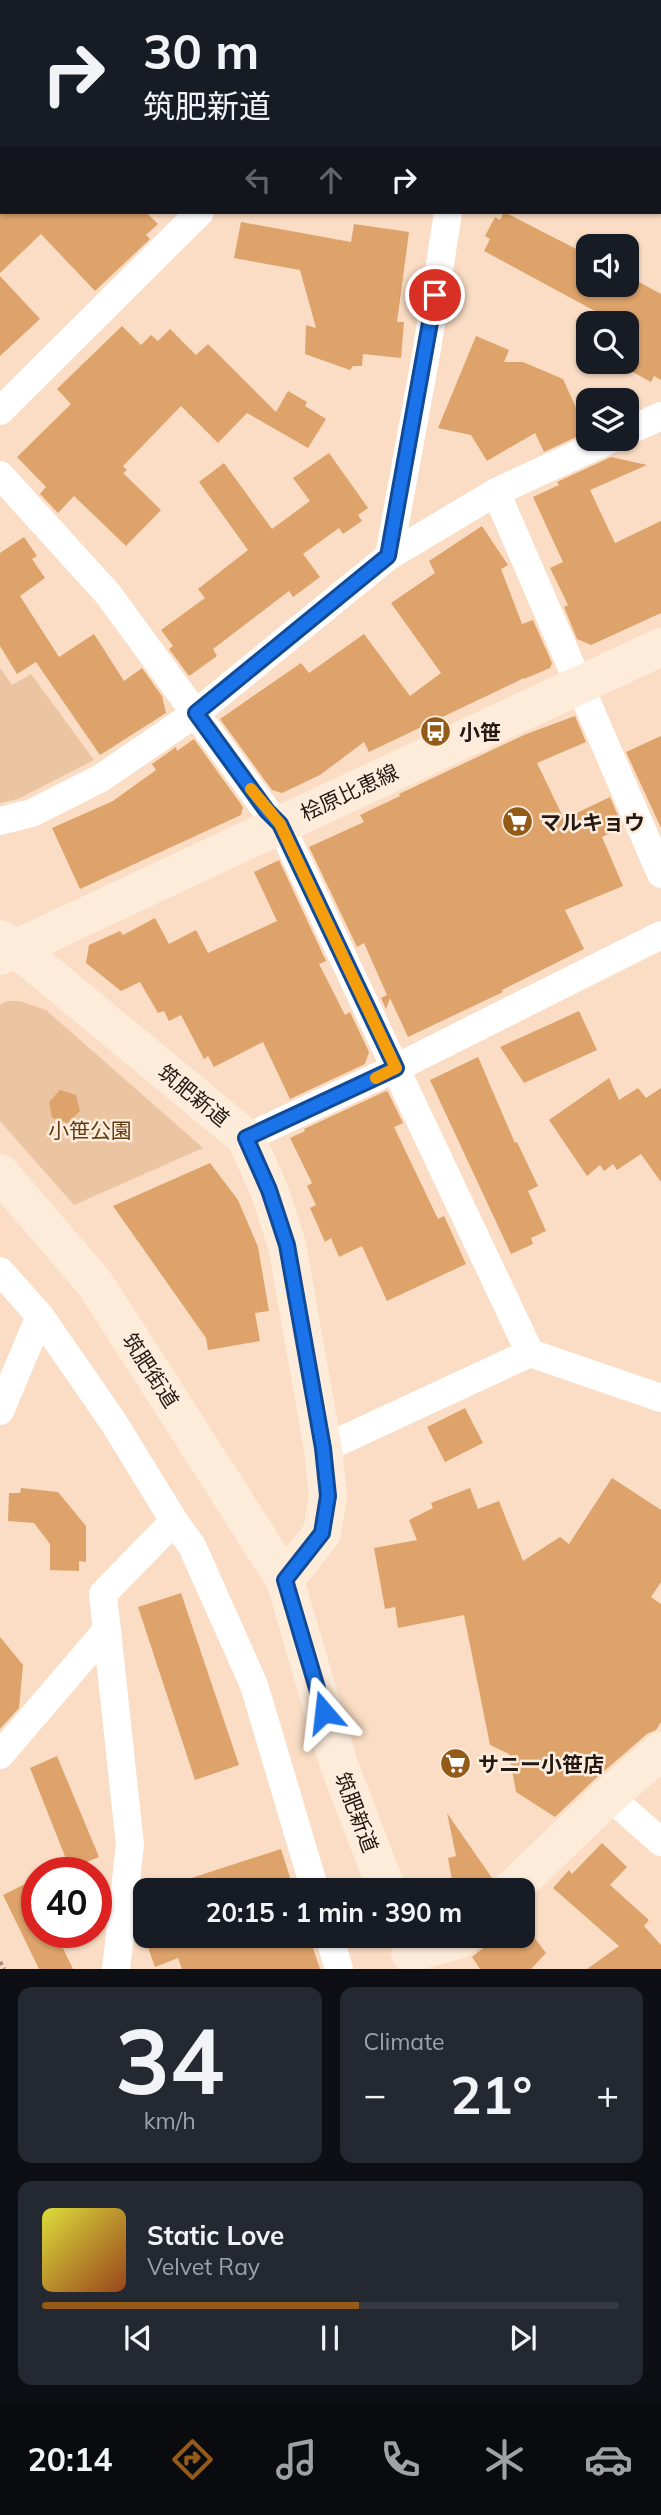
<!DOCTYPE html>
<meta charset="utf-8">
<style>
:root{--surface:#171b24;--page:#242831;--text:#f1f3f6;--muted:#9ea1a6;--line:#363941;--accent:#945a17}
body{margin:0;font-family:Mulish,"Noto Sans JP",sans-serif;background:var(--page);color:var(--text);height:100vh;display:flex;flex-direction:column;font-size:26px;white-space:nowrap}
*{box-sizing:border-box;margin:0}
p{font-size:23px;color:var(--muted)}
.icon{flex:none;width:38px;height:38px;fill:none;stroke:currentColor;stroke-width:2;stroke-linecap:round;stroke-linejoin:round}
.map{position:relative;height:1969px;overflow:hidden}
.details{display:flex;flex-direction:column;gap:18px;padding:18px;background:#0d0f14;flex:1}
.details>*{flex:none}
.top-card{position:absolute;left:0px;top:0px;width:662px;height:214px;box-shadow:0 2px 5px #0004;background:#171b24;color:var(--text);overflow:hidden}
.tools{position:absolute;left:576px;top:234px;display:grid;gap:14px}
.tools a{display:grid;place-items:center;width:63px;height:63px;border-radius:14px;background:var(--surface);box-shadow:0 2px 5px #0004;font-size:35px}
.speed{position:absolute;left:21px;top:1857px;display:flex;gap:14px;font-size:35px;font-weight:700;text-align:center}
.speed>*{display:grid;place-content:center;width:91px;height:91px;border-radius:50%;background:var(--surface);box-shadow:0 2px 5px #0004;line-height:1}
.speed .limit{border:10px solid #d22;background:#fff;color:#111}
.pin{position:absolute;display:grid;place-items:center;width:60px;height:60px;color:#fff;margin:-30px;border:4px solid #fff;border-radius:50%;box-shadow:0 2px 7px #0007}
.me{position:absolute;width:77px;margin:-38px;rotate:343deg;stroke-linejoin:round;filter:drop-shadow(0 0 5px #0008)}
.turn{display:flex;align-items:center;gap:24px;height:147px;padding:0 28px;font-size:32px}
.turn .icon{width:91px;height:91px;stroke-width:2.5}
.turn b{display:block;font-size:49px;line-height:60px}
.lanes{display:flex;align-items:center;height:66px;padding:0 28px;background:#0003;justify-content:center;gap:35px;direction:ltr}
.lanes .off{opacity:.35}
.big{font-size:52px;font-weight:700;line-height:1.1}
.details .tile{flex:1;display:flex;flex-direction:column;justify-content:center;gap:10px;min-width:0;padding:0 24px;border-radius:14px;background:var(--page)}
.details .dial{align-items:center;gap:0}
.dial b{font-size:91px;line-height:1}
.song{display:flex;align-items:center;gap:21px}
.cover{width:84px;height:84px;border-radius:10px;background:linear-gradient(135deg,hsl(60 70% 55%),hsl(20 70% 35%))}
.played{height:7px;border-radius:4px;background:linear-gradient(90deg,var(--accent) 55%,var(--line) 55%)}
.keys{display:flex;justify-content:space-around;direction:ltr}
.heat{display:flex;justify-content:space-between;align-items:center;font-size:38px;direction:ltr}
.details .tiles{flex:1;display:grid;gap:18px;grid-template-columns:1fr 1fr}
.tile:last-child{grid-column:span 2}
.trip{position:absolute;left:133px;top:1878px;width:402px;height:70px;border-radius:14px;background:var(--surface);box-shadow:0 2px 5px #0004;font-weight:700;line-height:70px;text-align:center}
.dock{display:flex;height:112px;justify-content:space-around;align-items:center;background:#090b0e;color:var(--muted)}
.dock .icon{width:49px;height:49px}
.dock .current{color:var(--accent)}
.dock b{font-size:32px;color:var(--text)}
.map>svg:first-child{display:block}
</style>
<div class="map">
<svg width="661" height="1969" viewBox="0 0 661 1969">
<rect width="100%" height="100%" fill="#faddc4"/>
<path fill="#ebc5a1" d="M0,668l12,17 19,-11 63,86 -76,39 -18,4z
M7,1001h13l26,9 157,138 -129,57 -74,-84v-116z"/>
<path fill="#dda36b" d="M0,212h146l12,12 -12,11 4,4 -55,52 -54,-57 -41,39z
M504,212l84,43v30h38v-10l35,19v86l-7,-4 -3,6 -37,-20h12v-38h-7l-135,-73 6,-12 -5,-3 10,-19 5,3z
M241,222l110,20 3,-18 55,8 -12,90h7l-3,36 -38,-4 -1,12h-9l-3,4 -45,-16 1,-29 10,3 -16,-58 -66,-12z
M0,276l40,43 -40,37z
M122,326l19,19 10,-10 7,6 12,-12 26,26 12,-11 68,68 12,-21 19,11 -2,4 21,13 -18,29 -61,-35 -29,30 -37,-37 -58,60 4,4 -4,3 38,37 -35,36 -52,-50 -16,17 -18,-19 6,-7 -29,-30 54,-53 -14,-15z
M476,336l33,14 -5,12h19l40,17 24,53 -43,20 -9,-19 -48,28 -16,-26 -33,-7z
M329,453l39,55 -10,7 4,6 -19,13 -4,-6 -36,26 17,23 -27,20 -4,-6 -76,58 4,7 -28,20 -20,-27 4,-3 -12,-16 44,-32 -7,-9 50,-39 -49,-68 25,-19 48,66 38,-28 -17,-23z
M611,457l36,8 -57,25 25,53 46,-22v92l-70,32 -14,-6 -13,-32 4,-2 -18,-37 13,-6 -30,-65 26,-12 -2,-3z
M482,526l26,39 -7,4 21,55 11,-4 19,43 -2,5 -26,11v-1l-155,74 -5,-10 -44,33 -38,18 -10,-3 -52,-71 81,-56 8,10 55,-39 46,62 31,-23 -50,-70 44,-30 -6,-12z
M24,537l13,19 -5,3 13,19 -25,18 39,61 35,-23 30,47 18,-13 20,28 4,17 -66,42 -64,-93 -19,12 -17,-28v-93z
M575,716l11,26 -49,21 27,56 46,-22 13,30 -21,10 21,49 -58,24 19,39 -82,41 1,2 -95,45 -18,-39 -4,11 -5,-11 6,-3 -23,-52 -7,4 -48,-100 55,-25 -4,-7 40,-19 -1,-2 125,-59z
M661,736v92l-35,-76z
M194,739l49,68 -2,8 -161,74 -28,-61 61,-27 43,-31 -4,-6 24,-17 1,4z
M279,860l47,101 -7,3 26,51 5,-3 19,40 -4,12 -75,35 -27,-57 -49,25 -6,-11 -4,3 -23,-44 -12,6 -5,-10 -6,2 -18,-31 -19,9 -35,-28 3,-18 31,-14 3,4 32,-17 14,26 27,-14 12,23 69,-32 -23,-49z
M579,1011l18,39 -73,33 -24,-36z
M478,1057l37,86 2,-1 21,44 -10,5 18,40 -15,7 2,6 -22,10 -81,-174z
M609,1078l10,22 19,-12 8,10 15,-10v94l-20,-28 -24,16 -4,-6 -9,7 -4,-6 -13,11 -38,-56z
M60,1090l16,5 4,16 -12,12 -16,-5 -3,-16z
M386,1091l2,1 15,31 -9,4 44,92 6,-3 22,48 -79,37 -25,-55 -23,11 -8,-19 -6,4 -15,-34 6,-3 -9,-19 5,-3 -22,-45 15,-7 -1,-2z
M210,1163l28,37 20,47 11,64 -14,2 5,28 -52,9 -2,-12 -93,-132z
M465,1408l18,35 -38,19 -18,-35z
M612,1478l49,32v72l-10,15 10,7v118l-5,8 -9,4 -52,45 -40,38 -39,-25 -7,-38 -19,-9 -26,-130 -66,13 -3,-21 -10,2 -11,-61 43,-8 -8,-20 24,-12 -2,-5 39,-15 8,21 21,-8 24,60 37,-24 9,7z
M21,1488l37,4 28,34v36l-7,-1v10l-29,-1v-26l-16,-21 -26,-2 1,-28h11z
M181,1593l58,172 -44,15 -57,-173z
M0,1637l23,28 -4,43 -19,21z
M57,1756l42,101 -29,12 -40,-101z
M447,1813l45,65 -13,12h-13l-1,-6 -12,2 -5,-28 8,-2z
M602,1843l25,24 -17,18 39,35 -5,6 17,19v24h-74l32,-23 -66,-58 16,-18 3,4z
M281,1849l13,41h-123l-1,-5z
M37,1878v54h18l18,37h-34l-36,-74z
M171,1936h138l11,33h-138l-4,-11 -23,9 -8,-22z
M498,1936h35l13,17 -15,16h-51l-8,-12z"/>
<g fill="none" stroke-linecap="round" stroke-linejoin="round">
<path stroke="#a38e7c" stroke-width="4.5" stroke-dasharray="3.5 3.5" stroke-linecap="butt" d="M0,1962l4,7"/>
<path stroke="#fff" stroke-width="28" d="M91,0l1,2
M495,2l1,-2
M0,411l200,-199
M626,432l35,-16
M0,475l108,119 159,217 13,13 250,529 -207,96
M496,492l165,382
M389,556l38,-207 21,-137
M0,821l32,-8 69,-35 95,-65 193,-157 107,-64 115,-53
M246,1138l150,-70 265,-133
M0,1271l40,45 74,107 60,98
M530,1353l131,45
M0,1411l40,-95
M0,1755l107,-125
M609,1796l52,46
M329,1936l10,33
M116,1969l14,-124 -27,-251 71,-73 18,25 62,139 61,205"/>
<path stroke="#feecda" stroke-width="38" d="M0,939l16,9 230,190 23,52 18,55 36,204 5,47 -6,37 -37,47
M0,956l661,-309
M0,1173l96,112 189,295 54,185 48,125
M511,1890l98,-94 52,-45
M410,1953l48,-13 5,-4"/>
</g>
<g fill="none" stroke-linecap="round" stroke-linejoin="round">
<defs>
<path id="route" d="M324,1712l-39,-132 37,-47 6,-37 -5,-48 -36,-203 -18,-55 -23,-52 150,-70 -116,-244 -13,-13 -71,-98 192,-157 47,-261"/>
</defs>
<use href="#route" stroke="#114b97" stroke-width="18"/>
<use href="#route" stroke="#1a73e8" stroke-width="12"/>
<path stroke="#f59e0b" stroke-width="12" d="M251,789l29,35 116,244 -20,10"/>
</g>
<defs>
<symbol id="bus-disc" viewBox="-11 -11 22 22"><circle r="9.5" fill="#945a17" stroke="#feedde"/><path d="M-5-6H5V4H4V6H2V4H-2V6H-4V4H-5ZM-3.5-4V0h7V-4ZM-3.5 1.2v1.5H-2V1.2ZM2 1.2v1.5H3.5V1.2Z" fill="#fff"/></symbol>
<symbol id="supermarket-disc" viewBox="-11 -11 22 22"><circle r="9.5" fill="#945a17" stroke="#feedde"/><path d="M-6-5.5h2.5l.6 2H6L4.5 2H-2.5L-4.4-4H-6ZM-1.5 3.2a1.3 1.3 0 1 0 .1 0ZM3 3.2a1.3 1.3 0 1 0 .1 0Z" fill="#fff"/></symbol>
</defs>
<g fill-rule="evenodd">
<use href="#bus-disc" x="418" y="714" width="35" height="35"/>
<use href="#supermarket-disc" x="500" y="804" width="35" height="35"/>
<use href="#supermarket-disc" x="438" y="1746" width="35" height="35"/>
</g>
<g text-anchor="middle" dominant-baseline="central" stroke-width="5" stroke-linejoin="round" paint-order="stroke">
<g font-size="21" font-weight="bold" fill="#231910" stroke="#feedde" text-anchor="start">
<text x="459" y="732">小笹</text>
<text x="540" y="822">マルキョウ</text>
<text x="478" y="1764">サニー小笹店</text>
</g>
<g font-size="21" fill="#231910" stroke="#feedde">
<text transform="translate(349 792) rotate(-25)">桧原比恵線</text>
<text transform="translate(194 1095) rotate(39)">筑肥新道</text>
<text transform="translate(151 1370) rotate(57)">筑肥街道</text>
<text transform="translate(357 1812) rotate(69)">筑肥新道</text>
</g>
<g font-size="21" fill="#633c11" stroke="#feedde">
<text x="90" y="1130">小笹公園</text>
</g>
</g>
</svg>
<div class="tools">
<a><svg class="icon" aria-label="sound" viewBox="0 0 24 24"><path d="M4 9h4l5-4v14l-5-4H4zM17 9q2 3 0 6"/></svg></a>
<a><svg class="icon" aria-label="search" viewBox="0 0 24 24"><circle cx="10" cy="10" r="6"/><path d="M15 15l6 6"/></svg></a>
<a><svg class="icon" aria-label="layers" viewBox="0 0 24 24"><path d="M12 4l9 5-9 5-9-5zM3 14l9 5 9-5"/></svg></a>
</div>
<div class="speed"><div class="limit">40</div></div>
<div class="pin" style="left:435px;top:295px;background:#d93025"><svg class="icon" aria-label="arrive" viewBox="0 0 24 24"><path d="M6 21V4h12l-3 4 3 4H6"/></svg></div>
<svg class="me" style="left:324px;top:1712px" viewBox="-20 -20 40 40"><path d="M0-17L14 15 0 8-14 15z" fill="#1a73e8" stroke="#fff" stroke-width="4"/></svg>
<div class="trip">20:15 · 1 min · 390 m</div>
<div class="top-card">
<div class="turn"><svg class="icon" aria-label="right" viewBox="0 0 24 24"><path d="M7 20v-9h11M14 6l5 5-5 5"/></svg><div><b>30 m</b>筑肥新道</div></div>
<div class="lanes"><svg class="icon off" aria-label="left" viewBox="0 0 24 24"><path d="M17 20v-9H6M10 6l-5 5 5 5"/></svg><svg class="icon off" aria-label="ahead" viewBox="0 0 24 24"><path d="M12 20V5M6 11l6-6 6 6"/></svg><svg class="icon" aria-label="right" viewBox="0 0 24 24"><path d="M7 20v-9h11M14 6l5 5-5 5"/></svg></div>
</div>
</div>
<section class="details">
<div class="tiles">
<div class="tile dial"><b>34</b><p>km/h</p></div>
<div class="tile"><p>Climate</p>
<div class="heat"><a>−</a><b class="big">21°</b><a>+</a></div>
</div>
<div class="tile">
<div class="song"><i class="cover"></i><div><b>Static Love</b><p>Velvet Ray</p></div></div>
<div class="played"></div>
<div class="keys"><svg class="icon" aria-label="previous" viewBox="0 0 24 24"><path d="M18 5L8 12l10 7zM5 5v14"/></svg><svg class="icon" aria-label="pause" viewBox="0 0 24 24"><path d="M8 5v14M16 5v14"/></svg><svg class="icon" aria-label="next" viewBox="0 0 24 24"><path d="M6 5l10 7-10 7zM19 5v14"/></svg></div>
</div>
</div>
</section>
<nav class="dock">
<b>20:14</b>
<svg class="icon current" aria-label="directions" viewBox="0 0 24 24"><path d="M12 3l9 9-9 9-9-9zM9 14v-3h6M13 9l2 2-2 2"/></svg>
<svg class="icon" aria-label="music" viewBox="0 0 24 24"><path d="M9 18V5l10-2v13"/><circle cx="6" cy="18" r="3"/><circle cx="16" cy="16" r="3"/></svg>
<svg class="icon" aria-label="phone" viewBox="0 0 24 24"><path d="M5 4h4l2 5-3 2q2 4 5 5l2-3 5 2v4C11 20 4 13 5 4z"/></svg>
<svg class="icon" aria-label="climate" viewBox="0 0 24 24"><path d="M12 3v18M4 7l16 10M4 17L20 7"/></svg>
<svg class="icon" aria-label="car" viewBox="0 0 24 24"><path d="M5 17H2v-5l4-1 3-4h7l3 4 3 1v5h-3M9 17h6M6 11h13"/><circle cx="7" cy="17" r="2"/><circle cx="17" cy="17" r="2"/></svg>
</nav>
